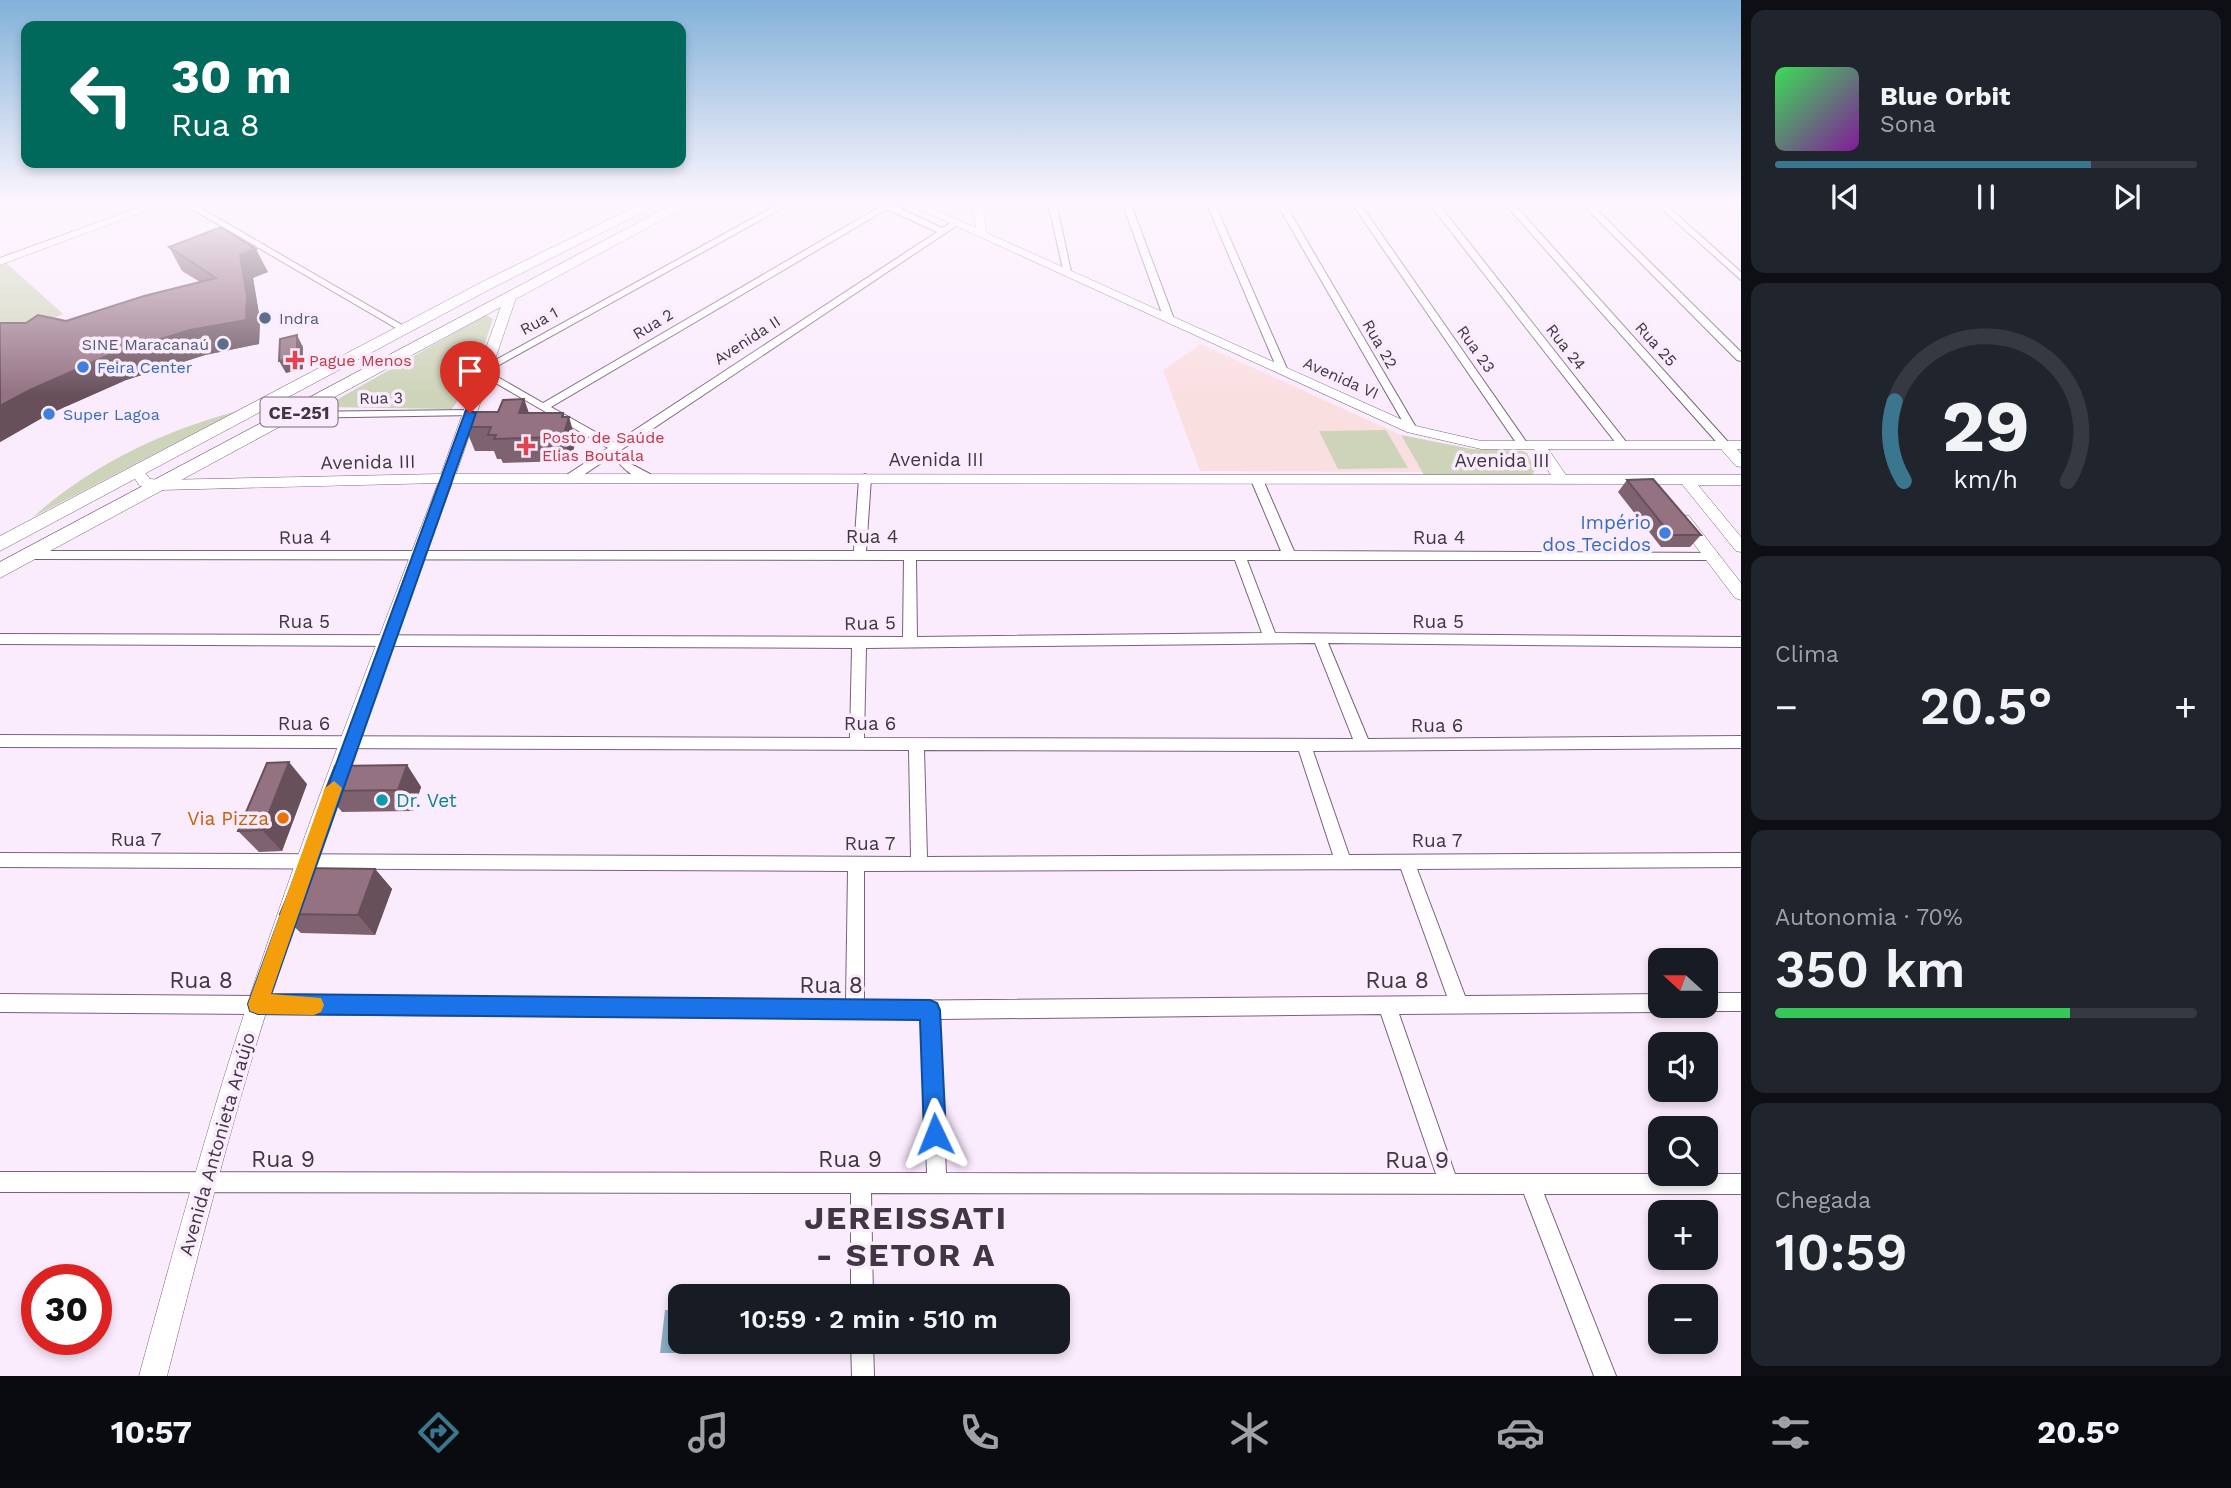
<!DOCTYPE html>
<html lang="pt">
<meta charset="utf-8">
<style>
:root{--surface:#171b24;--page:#20242c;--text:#f1f3f6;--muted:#9ea1a6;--line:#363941;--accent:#3a768d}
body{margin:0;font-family:"Work Sans",sans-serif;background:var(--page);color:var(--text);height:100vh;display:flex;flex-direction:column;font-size:26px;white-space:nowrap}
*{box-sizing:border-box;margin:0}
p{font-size:23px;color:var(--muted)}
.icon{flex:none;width:38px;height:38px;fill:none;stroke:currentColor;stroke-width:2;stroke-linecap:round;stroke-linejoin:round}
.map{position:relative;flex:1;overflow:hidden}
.details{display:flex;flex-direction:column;gap:10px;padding:10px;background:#0d0f14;width:490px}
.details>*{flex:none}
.guide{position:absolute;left:21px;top:21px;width:665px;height:147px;border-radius:14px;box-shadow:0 4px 10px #0003;background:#00695c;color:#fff;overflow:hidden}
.needle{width:46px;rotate:291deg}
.tools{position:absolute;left:1648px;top:948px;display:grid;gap:14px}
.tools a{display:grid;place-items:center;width:70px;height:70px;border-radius:14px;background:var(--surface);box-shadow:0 4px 10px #0003;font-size:35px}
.speed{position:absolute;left:21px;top:1264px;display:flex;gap:14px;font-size:35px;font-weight:700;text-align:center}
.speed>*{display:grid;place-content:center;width:91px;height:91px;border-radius:50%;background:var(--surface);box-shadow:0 4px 10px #0003;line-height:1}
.speed .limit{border:10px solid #d22;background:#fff;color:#111}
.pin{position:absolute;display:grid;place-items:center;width:60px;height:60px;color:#fff;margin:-72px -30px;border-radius:50% 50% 50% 0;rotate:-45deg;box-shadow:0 0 7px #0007}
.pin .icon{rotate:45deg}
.me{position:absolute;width:77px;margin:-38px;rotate:358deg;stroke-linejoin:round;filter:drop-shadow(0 0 5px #0008)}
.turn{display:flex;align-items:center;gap:24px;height:147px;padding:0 35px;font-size:32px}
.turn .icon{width:91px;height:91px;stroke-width:2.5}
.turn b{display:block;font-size:49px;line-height:60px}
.big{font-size:52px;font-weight:600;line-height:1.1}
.details .tile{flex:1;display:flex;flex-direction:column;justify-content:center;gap:10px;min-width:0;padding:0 24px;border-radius:14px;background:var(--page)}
.details .dial{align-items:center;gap:0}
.dial svg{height:182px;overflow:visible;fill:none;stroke:var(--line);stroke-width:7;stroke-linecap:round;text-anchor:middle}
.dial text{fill:var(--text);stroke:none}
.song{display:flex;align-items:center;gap:21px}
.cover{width:84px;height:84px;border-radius:10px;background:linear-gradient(135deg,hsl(130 70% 55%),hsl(290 70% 35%))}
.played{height:7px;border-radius:4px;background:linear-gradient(90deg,var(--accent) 75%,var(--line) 75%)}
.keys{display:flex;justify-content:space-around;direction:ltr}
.heat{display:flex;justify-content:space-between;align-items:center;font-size:38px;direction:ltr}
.charge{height:10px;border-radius:5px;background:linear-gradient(90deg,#34c759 70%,var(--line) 0)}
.trip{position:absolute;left:668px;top:1284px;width:402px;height:70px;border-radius:14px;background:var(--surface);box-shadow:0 4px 10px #0003;font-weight:600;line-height:70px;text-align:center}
.tabs{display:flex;height:112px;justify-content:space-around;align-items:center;background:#090b0e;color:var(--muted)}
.tabs .icon{width:49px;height:49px}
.tabs .selected{color:var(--accent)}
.tabs b{font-size:32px;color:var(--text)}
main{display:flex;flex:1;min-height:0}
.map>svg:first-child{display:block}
</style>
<main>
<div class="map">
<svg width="1741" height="1376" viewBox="0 0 1741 1376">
<rect width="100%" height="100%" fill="#faebfd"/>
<path fill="#fadfe1" d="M1201,344l200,91 21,37 -222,-1 -37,-101z"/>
<path fill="#ced4b9" d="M5,262l58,52 -20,9 -13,-3 -30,17v-74z
M486,315l7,4 -21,61 -20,29 -128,-2z
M237,411l-204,106c60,-53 128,-85 204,-106z
M1386,430l22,38 -70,1 -19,-38z
M1401,435l71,14 50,2 5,2 8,17 -3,5h-108z"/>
<path fill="#8aadc2" d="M665,1310h16v32h6l-2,11h-25z"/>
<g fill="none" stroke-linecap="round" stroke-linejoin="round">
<defs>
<path id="minor" d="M180,202h10l219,127 -8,2z
M782,202h11l-301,167 -9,-2z
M878,202h19l-4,3 49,23 10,-6 7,2 -338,226 8,13 21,11v6c-15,1 -29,-13 -37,-25l-37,25h-8v-6l40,-26 -128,-74 5,-3 4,1 54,31 338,-197zM887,209l50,23 -322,211 -64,-36z
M1048,202h8l16,74 -8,-2z
M1122,202h8l44,117 -2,2 -8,-2z
M1206,202h8l74,169 -1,2 -4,1 -5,-3z
M1276,202h8l133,227 -1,2h-8l-1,-2z
M1351,202h8l168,241v4h-8z
M1428,202h9l190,241v4h-8z
M1503,202h9l217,241v4h-8z
M1580,202h9l152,150v9l-4,-1z
M1654,202h9l78,70v8z
M1730,202h9l2,9z
M470,410l4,1v4l-181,3 -5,-3 5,-3z
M865,474l6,4 -5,73h415l-30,-71 6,-4 6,4 31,71 423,2 2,3 -6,4h-466l28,73 466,4v10l-413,-4 40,96 373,-3v12l-428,3 36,104 392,-2v14l-324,2 48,127 196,-2v12h7l-7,6 -262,2 56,160h286v20h-197l72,182h-22l-70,-182 -653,-1 2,104h-22v-104l-851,-1v-20l927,1 -6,-154 -921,-7v-18l846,7 2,-130 -848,-4v-14l911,4 -2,-107 -909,-3v-12l850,3 2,-90 -852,-4v-10l903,3 1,-77 -873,-1 -6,-4 6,-4h823l5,-73zM916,560h319l27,73 -345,4zM1315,643l38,96 -489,-1 2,-90zM924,750l375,1 34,104 -406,2zM1401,869l46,127 -583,5v-130zM1381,1014l55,160 -490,-1 -7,-154z
M1706,993h35v18h-35l-6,-3 -1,-2h7z
M851,1342h22l1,34h-22z"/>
<path id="tertiary" d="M154,202h15l-169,63v-7z
M904,202h14l58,26 -4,-26h10l5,31 429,193 65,15h260v8h-4l4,5v13l-5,-1 -15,-17h-173l18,26h175v10h-43l43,52v15l-5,-1 -54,-67 -1230,-1c-62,173 -126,345 -183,520 -39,123 -70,248 -102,373h-28c34,-124 68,-249 108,-371 57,-176 125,-349 191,-522l-278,7 -20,-4 -10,-14 2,-3h10l8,10 10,1 281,-6 64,-179 6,-4 6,4 -61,179 1095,1 -17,-26h-53l-74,-17z
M1684,515l5,1 52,67v17l-6,-2 -56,-74 -3,-4 3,-4z"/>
<path id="primary" d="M645,202l14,2 -163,82 -496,265v-15l486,-256z
M677,202h18l-695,376v-16z"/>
</defs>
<use href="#minor" stroke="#78627d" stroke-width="2"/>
<use href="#tertiary" stroke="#78627d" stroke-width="1"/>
<use href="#primary" stroke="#78627d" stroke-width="1"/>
<use href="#minor" fill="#fff" fill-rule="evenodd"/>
<use href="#tertiary" fill="#fff" fill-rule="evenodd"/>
<use href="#primary" fill="#fff" fill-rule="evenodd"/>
</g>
<path fill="#7f6270" d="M169,247l99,25 -15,6 7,42 -1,24 -54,11 -79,25 -77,34 -49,28v-119l66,-2 134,-39 -18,-11z
M524,399l5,14h34l13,28 -6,20 -67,2 -2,-4h-4l-3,-8h-19l-10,-24z
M1627,480l74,55 -11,12h-29l-43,-55z
M407,765l14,22 -8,24 -71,1 -17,-21z
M307,784l-25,67 -23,1 -21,-21z
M375,869l17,20 -17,46 -74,-2 -21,-19z"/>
<path fill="#68505b" d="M256,249l12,23 -15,6 7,42 -1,24 -54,11 -79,25 -77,34 -49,28v-36l30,-16 217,-94 -7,-41z
M297,335l6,12v22l-17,4 -7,-12z
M524,399l8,24 -13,-10z
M563,413l4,11 2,-7 7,24 -6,20 -7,-24 -1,-20z
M289,762l18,22 -25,67 -20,-21z
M407,765l14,22 -8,24 -15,-21z
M375,869l17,20 -17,46 -17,-20z"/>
<path fill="#947282" stroke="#68505b" stroke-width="2" d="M221,227l35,22 -16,6 7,41 -1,24 -56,10 -81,25 -79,35 -30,16v-83h26l12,-8 28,6 78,-25 72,-18 -47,-31z
M297,335v22l-18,4 1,-22z
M524,399l-5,14h44l-1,4h7l-6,20 -69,2 2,-4h-8l3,-8h-26l6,-15h27l5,-12z
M1653,479l48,56h-30l-44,-55z
M289,762l-27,68 -24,1 29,-68z
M407,765l-9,25 -73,1 10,-25z
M300,868l75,1 -17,46 -78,-1z"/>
<linearGradient id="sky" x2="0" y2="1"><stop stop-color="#82b1d9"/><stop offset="0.51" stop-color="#fdf6fe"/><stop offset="1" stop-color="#fdf6fe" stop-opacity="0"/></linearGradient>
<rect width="1741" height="395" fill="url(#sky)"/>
<path fill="#1a73e8" stroke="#114b97" stroke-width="2" d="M466,410l10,3 -205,581 659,6 7,3 3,7 6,124 -3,8 -8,3 -8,-3 -3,-8 -4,-114 -662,-6 -8,-3 -2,-7z"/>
<path fill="#f59e0b" d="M334,781l8,7 -71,206 50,4 3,7 -3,7 -7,3 -56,-1 -8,-3 -2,-7 77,-216z"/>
<g fill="#5c6f8a" stroke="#faebfd" stroke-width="2.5">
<circle cx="265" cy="318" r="7"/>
<circle cx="223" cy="344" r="7"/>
</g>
<g fill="#e0444e" stroke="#faebfd" stroke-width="2.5">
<path d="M291.5 349.5h7v7h7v7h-7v7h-7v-7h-7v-7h7z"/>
<path d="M522.5 435.5h7v7h7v7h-7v7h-7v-7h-7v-7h7z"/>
</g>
<g fill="#3f7fe0" stroke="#faebfd" stroke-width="2.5">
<circle cx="83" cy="367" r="7"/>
<circle cx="49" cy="414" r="7"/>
<circle cx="1665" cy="533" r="7"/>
</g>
<circle fill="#0f9aa8" stroke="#faebfd" stroke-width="2.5" cx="382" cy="800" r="7"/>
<circle fill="#e8710a" stroke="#faebfd" stroke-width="2.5" cx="283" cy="818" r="7"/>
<g text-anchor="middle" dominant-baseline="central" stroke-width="7" stroke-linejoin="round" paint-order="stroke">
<g font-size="16" fill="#4e5e75" stroke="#faebfd" text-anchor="start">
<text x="279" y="318">Indra</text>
<text x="209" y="344" text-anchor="end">SINE Maracanaú</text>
</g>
<g font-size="16" fill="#413743" stroke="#faebfd">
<text transform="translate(539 321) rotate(-29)">Rua 1</text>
<text transform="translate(653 324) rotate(-31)">Rua 2</text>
<text transform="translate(747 340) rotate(-33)">Avenida II</text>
<text transform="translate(1380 344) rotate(60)">Rua 22</text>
<text transform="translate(1656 344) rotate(48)">Rua 25</text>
<text transform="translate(1566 347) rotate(52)">Rua 24</text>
<text transform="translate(1476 349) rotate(55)">Rua 23</text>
<text transform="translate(1341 378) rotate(24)">Avenida VI</text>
<text transform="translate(381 398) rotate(-1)">Rua 3</text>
</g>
<g font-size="16" fill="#be3a42" stroke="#faebfd" text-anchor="start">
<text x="309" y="360">Pague Menos</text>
<text x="542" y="437">Posto de Saúde<tspan x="542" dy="18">Elias Boutala</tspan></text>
</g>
<g font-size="16" fill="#366cbe" stroke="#faebfd" text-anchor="start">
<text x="97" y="367">Feira Center</text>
<text x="63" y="414">Super Lagoa</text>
</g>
<rect fill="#faebfd" stroke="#786d7b" stroke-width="2" x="260.5" y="397.5" width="77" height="29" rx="5"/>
<g font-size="18" font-weight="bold" fill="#413743">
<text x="299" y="412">CE-251</text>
</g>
<g font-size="19" fill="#413743" stroke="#faebfd">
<text x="936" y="459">Avenida III</text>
<text x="1502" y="460">Avenida III</text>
<text transform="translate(368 462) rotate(-1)">Avenida III</text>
<text x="872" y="536">Rua 4</text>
<text transform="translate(305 537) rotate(-1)">Rua 4</text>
<text x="1439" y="537">Rua 4</text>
<text x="304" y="621">Rua 5</text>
<text x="1438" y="621">Rua 5</text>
<text transform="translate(870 623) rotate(-1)">Rua 5</text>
<text x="304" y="723">Rua 6</text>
<text x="870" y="723">Rua 6</text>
<text x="1437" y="725">Rua 6</text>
<text x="136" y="839">Rua 7</text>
<text x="1437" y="840">Rua 7</text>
<text x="870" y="843">Rua 7</text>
<text transform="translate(217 1144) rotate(-74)">Avenida Antonieta Araújo</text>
</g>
<g font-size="19" fill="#366cbe" stroke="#faebfd" text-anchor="end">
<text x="1651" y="522">Império<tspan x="1651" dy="22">dos Tecidos</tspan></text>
</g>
<g font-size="19" fill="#0d838f" stroke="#faebfd" text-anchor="start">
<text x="396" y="800">Dr. Vet</text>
</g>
<g font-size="19" fill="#c56008" stroke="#faebfd" text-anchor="end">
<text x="269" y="818">Via Pizza</text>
</g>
<g font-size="23" fill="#413743" stroke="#faebfd">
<text x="201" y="980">Rua 8</text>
<text x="1397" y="980">Rua 8</text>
<text x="831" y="985">Rua 8</text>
<text x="283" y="1159">Rua 9</text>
<text x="850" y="1159">Rua 9</text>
<text x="1417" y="1160">Rua 9</text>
</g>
<g font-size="32" font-weight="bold" letter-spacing="2" fill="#413743" stroke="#faebfd">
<text x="906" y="1218">JEREISSATI<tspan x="906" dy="37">- SETOR A</tspan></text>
</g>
</g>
</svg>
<div class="tools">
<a><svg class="needle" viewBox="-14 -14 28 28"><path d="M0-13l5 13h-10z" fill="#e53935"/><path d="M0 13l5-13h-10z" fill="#9ea1a6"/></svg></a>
<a><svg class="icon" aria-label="sound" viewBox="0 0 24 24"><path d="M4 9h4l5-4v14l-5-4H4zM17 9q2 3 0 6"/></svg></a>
<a><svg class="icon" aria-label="search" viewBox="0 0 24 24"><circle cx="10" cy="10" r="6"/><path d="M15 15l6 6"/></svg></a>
<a>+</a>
<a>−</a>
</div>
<div class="speed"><div class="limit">30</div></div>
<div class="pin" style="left:470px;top:413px;background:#d93025"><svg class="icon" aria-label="arrive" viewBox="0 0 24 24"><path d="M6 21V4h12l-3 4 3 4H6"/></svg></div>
<svg class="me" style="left:935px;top:1134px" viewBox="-20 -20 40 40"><path d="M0-17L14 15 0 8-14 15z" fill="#1a73e8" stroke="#fff" stroke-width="4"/></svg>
<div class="trip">10:59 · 2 min · 510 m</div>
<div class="guide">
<div class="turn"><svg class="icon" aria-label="left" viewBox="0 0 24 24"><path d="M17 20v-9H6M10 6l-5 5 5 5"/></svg><div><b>30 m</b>Rua 8</div></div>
</div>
</div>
<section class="details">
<div class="tile">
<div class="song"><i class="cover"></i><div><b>Blue Orbit</b><p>Sona</p></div></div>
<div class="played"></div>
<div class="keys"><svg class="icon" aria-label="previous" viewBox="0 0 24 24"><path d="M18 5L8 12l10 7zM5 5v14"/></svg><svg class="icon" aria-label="pause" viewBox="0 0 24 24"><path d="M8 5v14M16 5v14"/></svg><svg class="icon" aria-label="next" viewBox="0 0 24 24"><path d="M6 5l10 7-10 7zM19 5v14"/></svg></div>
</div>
<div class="tile dial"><svg viewBox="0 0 100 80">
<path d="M14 69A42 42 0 1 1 86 69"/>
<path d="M14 69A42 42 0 0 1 10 34" stroke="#3a768d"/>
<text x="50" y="56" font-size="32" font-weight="700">29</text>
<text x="50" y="72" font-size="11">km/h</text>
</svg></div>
<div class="tile"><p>Clima</p>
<div class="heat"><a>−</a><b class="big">20.5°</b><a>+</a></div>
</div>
<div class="tile"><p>Autonomia · 70%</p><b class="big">350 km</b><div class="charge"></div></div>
<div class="tile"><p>Chegada</p><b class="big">10:59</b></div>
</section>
</main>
<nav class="tabs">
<b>10:57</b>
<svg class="icon selected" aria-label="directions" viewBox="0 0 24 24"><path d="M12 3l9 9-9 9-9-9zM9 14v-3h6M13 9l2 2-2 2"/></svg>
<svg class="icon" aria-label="music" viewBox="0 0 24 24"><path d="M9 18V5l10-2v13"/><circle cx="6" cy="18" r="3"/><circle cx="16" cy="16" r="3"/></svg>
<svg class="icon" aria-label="phone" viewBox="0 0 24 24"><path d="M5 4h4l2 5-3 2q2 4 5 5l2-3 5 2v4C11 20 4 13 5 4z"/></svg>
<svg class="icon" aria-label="climate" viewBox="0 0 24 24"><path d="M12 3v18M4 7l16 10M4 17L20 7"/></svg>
<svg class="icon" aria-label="car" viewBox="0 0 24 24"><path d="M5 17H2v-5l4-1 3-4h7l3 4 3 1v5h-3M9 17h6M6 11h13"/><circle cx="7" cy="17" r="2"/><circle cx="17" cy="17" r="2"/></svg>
<svg class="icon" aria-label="filters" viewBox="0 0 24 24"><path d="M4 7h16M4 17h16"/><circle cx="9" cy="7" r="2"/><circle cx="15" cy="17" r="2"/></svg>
<b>20.5°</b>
</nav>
